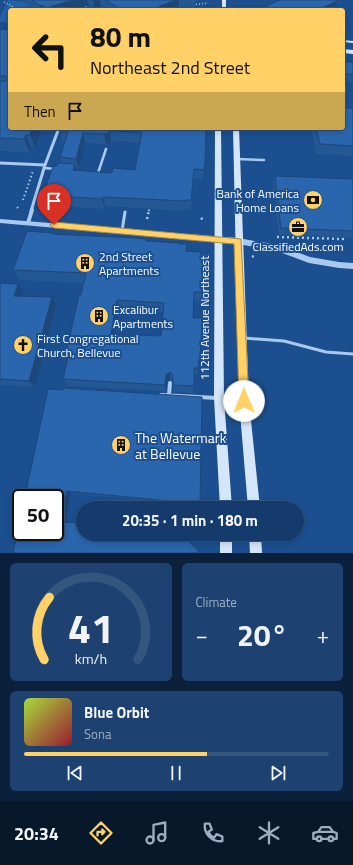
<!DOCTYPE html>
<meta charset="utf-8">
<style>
:root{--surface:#143b6b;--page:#1d4271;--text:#f1f3f6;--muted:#9dadc1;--line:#33557e;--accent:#ffd166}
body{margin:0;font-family:"Titillium Web",sans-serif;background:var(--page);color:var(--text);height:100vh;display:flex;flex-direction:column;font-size:15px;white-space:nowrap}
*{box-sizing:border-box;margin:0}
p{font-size:13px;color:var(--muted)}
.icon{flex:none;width:22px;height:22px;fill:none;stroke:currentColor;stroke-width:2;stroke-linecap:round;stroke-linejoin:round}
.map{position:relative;height:553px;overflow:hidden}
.side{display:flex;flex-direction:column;gap:10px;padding:10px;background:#0b203b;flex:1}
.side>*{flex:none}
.hud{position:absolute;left:8px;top:8px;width:337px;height:122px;border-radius:4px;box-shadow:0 2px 6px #0003,0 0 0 1px var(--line);background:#ffd166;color:#111;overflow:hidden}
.speed{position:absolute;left:12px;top:489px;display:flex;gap:8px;font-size:20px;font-weight:700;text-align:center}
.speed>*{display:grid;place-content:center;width:52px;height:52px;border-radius:50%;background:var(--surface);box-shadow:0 2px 6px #0003,0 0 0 1px var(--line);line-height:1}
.speed .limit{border:2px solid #111;border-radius:6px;background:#fff;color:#111}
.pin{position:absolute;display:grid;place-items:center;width:34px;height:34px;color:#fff;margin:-41px -17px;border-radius:50% 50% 50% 0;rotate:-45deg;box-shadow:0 0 4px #0007}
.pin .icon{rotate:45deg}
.me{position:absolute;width:44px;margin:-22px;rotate:359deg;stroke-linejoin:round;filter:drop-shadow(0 0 3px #0008)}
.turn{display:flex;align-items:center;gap:14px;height:84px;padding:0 16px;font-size:18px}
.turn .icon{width:52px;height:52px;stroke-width:2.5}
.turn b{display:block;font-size:28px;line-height:34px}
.then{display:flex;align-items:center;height:38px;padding:0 16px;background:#0003;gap:8px;font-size:15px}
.big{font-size:30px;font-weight:700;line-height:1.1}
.side .card{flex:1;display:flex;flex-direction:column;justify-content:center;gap:6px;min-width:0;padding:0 14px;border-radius:6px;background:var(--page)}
.side .dial{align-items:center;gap:0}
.dial svg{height:104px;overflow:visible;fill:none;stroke:var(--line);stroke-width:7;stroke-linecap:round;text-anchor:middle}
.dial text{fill:var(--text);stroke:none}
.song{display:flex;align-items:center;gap:12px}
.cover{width:48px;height:48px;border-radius:6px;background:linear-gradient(135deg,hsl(80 70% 55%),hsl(350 70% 35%))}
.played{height:4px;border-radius:2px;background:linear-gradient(90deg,var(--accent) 60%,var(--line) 60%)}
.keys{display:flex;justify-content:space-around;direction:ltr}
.heat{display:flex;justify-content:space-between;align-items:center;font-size:22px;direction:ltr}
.side .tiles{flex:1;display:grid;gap:10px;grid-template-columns:1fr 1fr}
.card:last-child{grid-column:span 2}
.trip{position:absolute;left:76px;top:501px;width:228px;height:40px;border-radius:20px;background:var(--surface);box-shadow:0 2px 6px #0003,0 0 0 1px var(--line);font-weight:700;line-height:40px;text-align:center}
.tab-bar{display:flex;height:64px;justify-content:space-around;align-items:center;background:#08182b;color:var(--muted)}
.tab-bar .icon{width:28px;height:28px}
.tab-bar .on{color:var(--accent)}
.tab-bar b{font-size:18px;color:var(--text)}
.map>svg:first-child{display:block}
</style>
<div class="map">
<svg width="353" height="553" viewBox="0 0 353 553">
<rect width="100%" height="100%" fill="#1b4f8f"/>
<path fill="#2461a8" d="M8,0l16,2 11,8h-25v12h-10v-5z"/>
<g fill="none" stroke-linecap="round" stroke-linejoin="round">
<path stroke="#a9c9ee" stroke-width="1.5" stroke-dasharray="1 2" stroke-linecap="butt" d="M4,2l8,4 1,3 4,-1 4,2
M193,5l15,-2
M179,8l18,1 -4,-2
M238,9h9
M77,10l11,-4
M95,10l2,-1
M254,10h7"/>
<path stroke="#a9c9ee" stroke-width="2" stroke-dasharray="1.5 2.5" stroke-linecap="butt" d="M23,200l10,-29
M17,207l2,2
M149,211v-2"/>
<path stroke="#a9c9ee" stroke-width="2.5" stroke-dasharray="2 3" stroke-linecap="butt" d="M201,218l3,3
M147,219l2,-9
M277,237l66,2 -1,-1
M252,256l4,2"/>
<path stroke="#a9c9ee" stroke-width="2.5" d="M237,159l27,1
M44,168l12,1
M98,173l8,-24"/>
<path stroke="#a9c9ee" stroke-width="3" d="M122,231l3,-19
M244,338l40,3 42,11 27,2"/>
<path stroke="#a9c9ee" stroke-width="4" d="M161,395l56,3
M169,395l1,-12"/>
<path stroke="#a9c9ee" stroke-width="3" d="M0,163l45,2
M31,211l14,-46 14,-37"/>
<path stroke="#a9c9ee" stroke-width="4" d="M28,223l4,-13"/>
<path fill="#a9c9ee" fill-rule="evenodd" d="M0,219l238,19 40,7 32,12 29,5 14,1v6l-14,-1 -30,-5 -32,-12 -39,-7 -238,-21z"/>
<path fill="#d6e6fa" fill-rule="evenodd" d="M222,0h4v10h-4z
M343,40l10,1v2l-10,-1z
M343,49l10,1v4l-10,-1z
M215,128h6l3,270 8,110h-12l-6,-110z
M233,128h6l10,273 11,107h-12l-9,-107z
M220,534h12v19h-12z
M249,534h12l1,19h-12z"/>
</g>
<path fill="#245895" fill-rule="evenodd" d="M21,0h175l-1,8h-16l-5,2h-66l-7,-4 -7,2 -5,-3 -16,5h-38z
M337,1l-2,9h-70l1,-4z
M0,29l10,1v98h33l-8,20h-4l-1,5 -30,-2z
M343,62h10v20h-10z
M353,108v48l-37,-2 -5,-26h32z
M206,128l-1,44 -2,8 -10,-2 -2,31h-6v2l-80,-5v3l-59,-4 -3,-10 14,-29 5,-3 -2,-6 5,-15h-3l-2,-10zM111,141l29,1 -5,28 -23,3 -36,-3v-2h3l6,-25 21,1 5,-1z
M275,176l78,3v59l-74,-3 -6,-52z
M53,235l126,9 7,7 15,7 1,34 -1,10 -7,-1 -1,17 7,41 -1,8h-1l-1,8h-3l-1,18 -20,-1v-10l-3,-2 -3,2 -1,9 -98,-5 -5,-7 5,-23 -2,-3 17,-70 -64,-3 -6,-10zM119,309l44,3 -2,24 -46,-2z
M0,283l18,1 5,8 -1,4 34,9 -21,82 -35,-2z
M28,488l172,16 -1,1 -128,-12 -6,29 -52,31z"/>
<path fill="#1d4779" d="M73,0h15l1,5 -16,5h-26l-1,-2z
M93,0h7l1,6 -7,2z
M176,0h3v8l-5,2h-24z
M337,1l-2,9h-17z
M42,5l1,5h-2l-1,-4z
M32,128h11l-8,20 -5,-13z
M110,131l1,10v2l-5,1 -2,-10z
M83,133l2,10 -6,25 -3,-9z
M26,135l5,13 -1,5 -6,-14z
M205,162v10l-2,8 1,-10z
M75,164l2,10 -4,-4z
M103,197l2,9v3l-3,-10z
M18,284l5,8 -4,11 -5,-7z
M52,297l4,8 -21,82 -6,-6z
M117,300l2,9 -5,33 -3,-8z
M170,372v8l-3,2 -1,9 -1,-6 1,-10z
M67,491l4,2 -6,30 -5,-1z"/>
<path fill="#2a66ad" stroke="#1d4779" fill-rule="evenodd" d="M32,0h41l-27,8 -4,-3 -2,1z
M105,0h71l-26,10h-28z
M280,0h56l1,1 -19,9h-44l-8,-4z
M0,29l10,1v98h22l-2,7h-4l-2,4 -24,-1v-57h5l3,-2 -3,-3h-5z
M343,62h10v12h-8l-2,-8z
M343,108h10v38l-33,-2 -4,-16h27z
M61,128h145l-1,34 -1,8 -10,-1 -3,31h-6v1l-82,-4 -1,2 -59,-4 10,-29h4l1,-3 17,1 -2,6 39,3 1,-5 22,2 7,-38 -32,-1 -1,2 -5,1 -21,-1 -7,26 -16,-2 8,-25h-8z
M275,176l78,3v52l-72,-3z
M27,231l26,2 -1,1 83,4 10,1 1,2 33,2v1h8l-1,7 15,1v6h2l-1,34h-8l-1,26h9l-2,41h-1l-1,9h-4v18l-21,-1v-10l-3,-3 -4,3 -1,10 -102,-6 6,-26h-3l13,-58h2l5,-22 -73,-3zM117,300l47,3 -3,33 -50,-2z
M0,283l18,1 -4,12 38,1 -23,84 -29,-2z
M63,388l139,9 -2,107 -133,-13 -7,31 23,1v11h83l20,5 12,11v3h-185l8,-35v14h34v-34h-29l2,-10 -1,-1 21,-98 15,1z"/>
<path fill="#ffd166" stroke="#a68842" d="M54,222l187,17 8,162 -1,4 -4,2 -4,-2 -1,-4 -5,-157 -180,-16 -4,-3z"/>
<defs>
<symbol id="bank-disc" viewBox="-11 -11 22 22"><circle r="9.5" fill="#ffd166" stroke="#1b4f8f"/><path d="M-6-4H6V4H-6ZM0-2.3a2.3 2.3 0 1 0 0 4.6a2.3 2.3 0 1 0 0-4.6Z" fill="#111"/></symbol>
<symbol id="office-disc" viewBox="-11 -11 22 22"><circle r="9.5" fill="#ffd166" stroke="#1b4f8f"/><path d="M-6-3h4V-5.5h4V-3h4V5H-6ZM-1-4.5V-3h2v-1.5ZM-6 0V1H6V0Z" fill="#111"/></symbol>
<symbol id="building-disc" viewBox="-11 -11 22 22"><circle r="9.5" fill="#ffd166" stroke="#1b4f8f"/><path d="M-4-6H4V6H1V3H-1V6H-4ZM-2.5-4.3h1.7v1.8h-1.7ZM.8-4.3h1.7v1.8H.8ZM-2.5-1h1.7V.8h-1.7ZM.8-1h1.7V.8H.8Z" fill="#111"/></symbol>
<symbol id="church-disc" viewBox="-11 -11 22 22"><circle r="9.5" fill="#ffd166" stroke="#1b4f8f"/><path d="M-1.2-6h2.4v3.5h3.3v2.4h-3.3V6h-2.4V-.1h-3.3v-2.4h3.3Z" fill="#111"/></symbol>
</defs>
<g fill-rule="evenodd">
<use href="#bank-disc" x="302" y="189" width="22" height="22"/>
<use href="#office-disc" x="287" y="216" width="22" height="22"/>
<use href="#building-disc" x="74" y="252" width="22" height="22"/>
<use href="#building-disc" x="88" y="305" width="22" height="22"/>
<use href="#church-disc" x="12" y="334" width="22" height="22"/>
<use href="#building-disc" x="110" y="434" width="22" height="22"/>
</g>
<g text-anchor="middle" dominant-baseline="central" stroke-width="4" stroke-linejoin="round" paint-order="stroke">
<g font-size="12" fill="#fff" stroke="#1b4f8f" text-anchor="start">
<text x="299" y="193" text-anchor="end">Bank of America<tspan x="299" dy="14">Home Loans</tspan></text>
<text x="298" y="246" text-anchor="middle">ClassifiedAds.com</text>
<text x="99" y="256">2nd Street<tspan x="99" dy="14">Apartments</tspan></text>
<text x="113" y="309">Excalibur<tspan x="113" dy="14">Apartments</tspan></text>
<text x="37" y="338">First Congregational<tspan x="37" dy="14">Church, Bellevue</tspan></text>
</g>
<g font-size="12" fill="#fff" stroke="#1b4f8f">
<text transform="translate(204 318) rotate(-90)">112th Avenue Northeast</text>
</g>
<g font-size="14" fill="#fff" stroke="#1b4f8f" text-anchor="start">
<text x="135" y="437">The Watermark<tspan x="135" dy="16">at Bellevue</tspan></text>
</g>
</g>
</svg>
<div class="speed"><div class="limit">50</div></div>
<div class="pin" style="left:54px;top:225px;background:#d93025"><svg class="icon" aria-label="arrive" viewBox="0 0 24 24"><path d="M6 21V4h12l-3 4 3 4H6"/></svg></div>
<svg class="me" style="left:244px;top:401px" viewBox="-20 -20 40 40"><circle r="19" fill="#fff"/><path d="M0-13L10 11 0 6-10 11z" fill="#ffd166"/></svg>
<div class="trip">20:35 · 1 min · 180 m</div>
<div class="hud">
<div class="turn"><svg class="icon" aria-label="left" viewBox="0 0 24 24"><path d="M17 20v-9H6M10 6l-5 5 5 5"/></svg><div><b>80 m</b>Northeast 2nd Street</div></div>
<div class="then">Then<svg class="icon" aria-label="arrive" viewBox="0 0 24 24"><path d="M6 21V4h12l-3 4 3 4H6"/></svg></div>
</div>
</div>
<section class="side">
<div class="tiles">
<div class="card dial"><svg viewBox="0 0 100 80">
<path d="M14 69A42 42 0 1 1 86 69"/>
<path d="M14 69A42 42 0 0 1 18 21" stroke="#ffd166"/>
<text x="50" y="56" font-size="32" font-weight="700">41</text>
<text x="50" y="72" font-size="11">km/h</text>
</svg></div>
<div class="card"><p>Climate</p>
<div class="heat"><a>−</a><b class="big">20°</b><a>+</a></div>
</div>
<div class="card">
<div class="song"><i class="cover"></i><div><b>Blue Orbit</b><p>Sona</p></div></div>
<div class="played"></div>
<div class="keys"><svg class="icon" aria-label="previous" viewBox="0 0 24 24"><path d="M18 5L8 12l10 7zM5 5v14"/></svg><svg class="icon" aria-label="pause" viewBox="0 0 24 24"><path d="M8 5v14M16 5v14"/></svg><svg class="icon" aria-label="next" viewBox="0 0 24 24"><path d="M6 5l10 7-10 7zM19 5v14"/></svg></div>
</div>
</div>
</section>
<nav class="tab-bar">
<b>20:34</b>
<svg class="icon on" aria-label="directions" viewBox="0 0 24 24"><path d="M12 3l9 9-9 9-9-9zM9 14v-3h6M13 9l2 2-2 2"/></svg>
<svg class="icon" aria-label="music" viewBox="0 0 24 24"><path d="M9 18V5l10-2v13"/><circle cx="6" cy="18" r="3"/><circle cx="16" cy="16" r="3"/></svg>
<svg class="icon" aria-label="phone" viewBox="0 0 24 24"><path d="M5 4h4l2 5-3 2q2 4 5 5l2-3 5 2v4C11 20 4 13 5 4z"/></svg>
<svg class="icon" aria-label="climate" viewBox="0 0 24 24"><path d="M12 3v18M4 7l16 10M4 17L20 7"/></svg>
<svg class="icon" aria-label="car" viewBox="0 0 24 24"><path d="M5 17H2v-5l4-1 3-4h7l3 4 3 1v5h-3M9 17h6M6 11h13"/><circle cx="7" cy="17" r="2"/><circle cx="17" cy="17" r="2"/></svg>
</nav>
